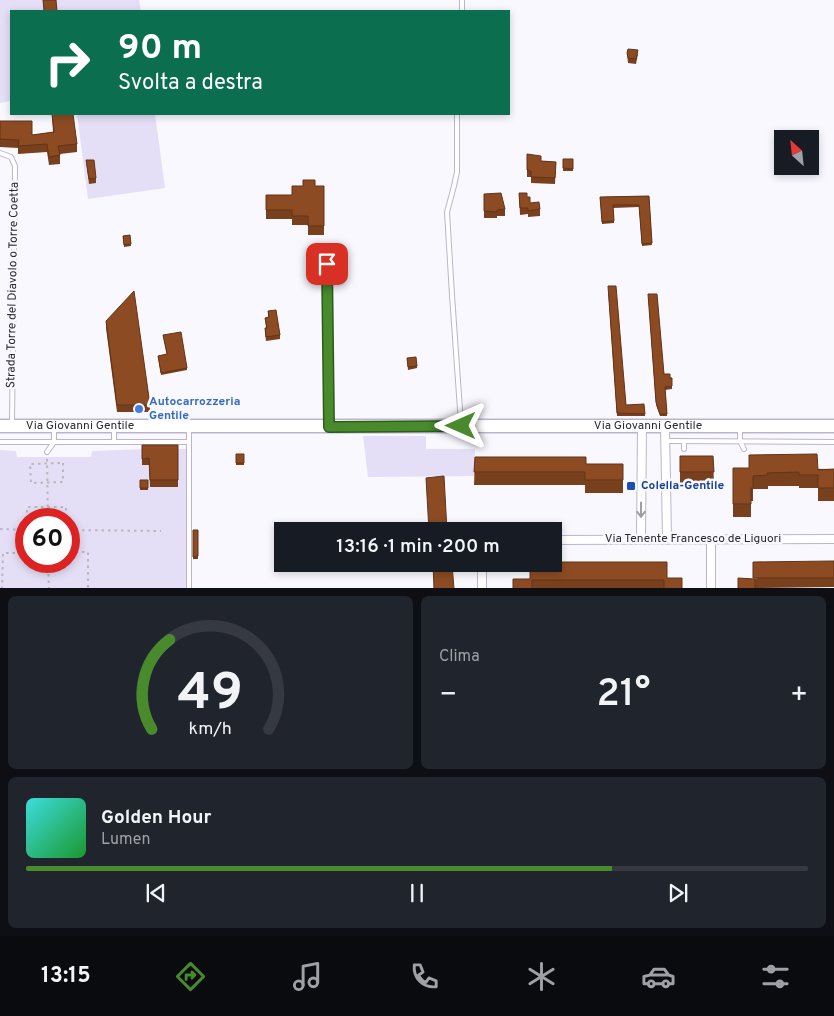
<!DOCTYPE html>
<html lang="it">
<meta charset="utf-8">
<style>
:root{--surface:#171b24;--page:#20242c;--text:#f1f3f6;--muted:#9ea1a6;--line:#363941;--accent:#488a2c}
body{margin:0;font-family:Overpass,sans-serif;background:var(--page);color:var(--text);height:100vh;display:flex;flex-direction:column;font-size:19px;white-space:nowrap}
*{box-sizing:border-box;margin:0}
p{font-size:16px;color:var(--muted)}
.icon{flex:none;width:28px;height:28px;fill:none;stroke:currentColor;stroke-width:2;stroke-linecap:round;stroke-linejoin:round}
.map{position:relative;height:588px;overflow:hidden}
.details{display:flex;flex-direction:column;gap:8px;padding:8px;background:#0d0f14;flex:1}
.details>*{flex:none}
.guide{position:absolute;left:10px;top:10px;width:500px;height:105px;border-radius:0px;box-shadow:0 2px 8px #0003;background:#0b6e4f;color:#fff;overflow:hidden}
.needle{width:32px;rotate:333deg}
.tools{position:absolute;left:774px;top:130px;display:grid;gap:10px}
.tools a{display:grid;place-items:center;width:45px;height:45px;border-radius:0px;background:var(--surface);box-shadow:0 2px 8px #0003;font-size:25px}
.speed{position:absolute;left:15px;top:508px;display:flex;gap:10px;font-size:25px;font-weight:700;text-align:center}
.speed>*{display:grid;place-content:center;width:65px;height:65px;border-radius:50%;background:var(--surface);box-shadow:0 2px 8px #0003;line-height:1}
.speed .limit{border:8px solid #d22;background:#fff;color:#111}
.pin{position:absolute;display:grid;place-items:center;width:42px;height:42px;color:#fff;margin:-21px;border-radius:10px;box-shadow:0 2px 8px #0006}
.me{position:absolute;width:55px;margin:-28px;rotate:270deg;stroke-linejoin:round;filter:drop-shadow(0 0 4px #0008)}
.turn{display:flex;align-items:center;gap:18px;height:105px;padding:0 25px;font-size:22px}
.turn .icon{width:65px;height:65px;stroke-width:2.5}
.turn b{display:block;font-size:35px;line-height:42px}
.big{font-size:38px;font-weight:600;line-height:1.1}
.details .card{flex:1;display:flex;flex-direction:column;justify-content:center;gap:8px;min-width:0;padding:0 18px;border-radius:8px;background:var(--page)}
.details .dial{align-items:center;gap:0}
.dial svg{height:130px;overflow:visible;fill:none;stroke:var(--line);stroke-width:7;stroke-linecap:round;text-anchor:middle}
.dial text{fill:var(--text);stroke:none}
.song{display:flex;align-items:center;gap:15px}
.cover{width:60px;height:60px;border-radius:8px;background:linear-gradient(135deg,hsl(180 70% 55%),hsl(130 70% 35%))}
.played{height:5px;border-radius:2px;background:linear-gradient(90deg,var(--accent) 75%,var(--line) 75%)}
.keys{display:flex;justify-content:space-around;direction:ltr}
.heat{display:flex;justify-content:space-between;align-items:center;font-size:28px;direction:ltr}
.details .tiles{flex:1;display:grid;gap:8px;grid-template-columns:1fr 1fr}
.card:last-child{grid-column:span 2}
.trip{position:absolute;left:274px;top:522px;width:288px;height:50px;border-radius:0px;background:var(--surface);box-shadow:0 2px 8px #0003;font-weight:600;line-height:50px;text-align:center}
.dock{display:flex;height:80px;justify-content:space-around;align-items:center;background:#090b0e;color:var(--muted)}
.dock .icon{width:35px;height:35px}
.dock .on{color:var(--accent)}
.dock b{font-size:22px;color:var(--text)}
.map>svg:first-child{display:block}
</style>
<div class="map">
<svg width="834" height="589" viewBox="0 0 834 589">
<rect width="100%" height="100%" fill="#faf8ff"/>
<path fill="#e4dff6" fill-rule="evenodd" d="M0,0h139l2,11h-130v90l-11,2z
M77,114h78l10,74 -77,11z
M363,436h63v13h49v27l-107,1z
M146,449h40v139h-186v-138l16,1 1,6h74l1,-6zM26,519h43v42h-43z"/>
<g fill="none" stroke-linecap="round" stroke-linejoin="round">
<defs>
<path id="service" d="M462,11v-11
M457,114v58l-3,14 -7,26 5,83 9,129
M0,153l11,4 4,9 -3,258
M327,246l2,178
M740,428v13l4,8
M114,429v13
M666,441l168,1
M684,441v8
M0,442h189v-13
M47,452l7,-10v-13
M189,589v-147"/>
<path id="minor" d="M665,426l2,113
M641,539l1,-113
M552,540l282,-1
M482,564v25
M711,589v-50"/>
<g id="primary">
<path id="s1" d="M0,426h834"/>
</g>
</defs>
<use href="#service" stroke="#bbb4d1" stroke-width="6"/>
<use href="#minor" stroke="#bbb4d1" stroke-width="10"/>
<use href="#primary" stroke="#bbb4d1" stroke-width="15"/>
<path stroke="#b9b7c0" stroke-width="2" stroke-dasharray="2.5 4" stroke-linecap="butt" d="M47,459l1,60
M63,463v19l-32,1 -1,-19z
M27,519v-12h39v12
M0,529l26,1
M69,530l92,1
M69,552h19v37
M48,561l1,28
M2,589l1,-36h23"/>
<use href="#service" stroke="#fff" stroke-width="4"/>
<use href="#minor" stroke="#fff" stroke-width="8"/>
<use href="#primary" stroke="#fff" stroke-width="12"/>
</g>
<path fill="#78401d" d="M627,53l11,1 -2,10 -8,-1z
M52,114l25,30v8l-17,2v10l-11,1 -2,-13 -29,2v-6l-18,-1v-26l32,14 21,-3z
M527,154l14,7 15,1 -1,22 -24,-1v-6h-4z
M563,159h10v12h-10z
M86,160l10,18v5l-7,1z
M315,186h9v49h-16v-10h-16v-6h-26v-24h26z
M519,193l8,4 3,6 10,6v7l-12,1v-3l-8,1z
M484,194l21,15v7h-8v2h-13z
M649,196l3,49 -10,1 -3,-39 -26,1 1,15 -12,1 -2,-27z
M130,235l1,11 -7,1 -1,-11z
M608,289l18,116 19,9v2h-28z
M648,294l16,80 8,4v11l-7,1 2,26h-7l-4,-11z
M268,311l12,24v4l-14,2 -1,-9v-4h1l-1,-10 3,-1z
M106,321l44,84v7h-33l-11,-84z
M163,335l24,33v2l-26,5 -3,-19 9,-2z
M407,358l10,8v2l-9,2z
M142,445h36v42h-28l-1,-22h-7z
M236,454h8v11h-8z
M680,456h33l1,29 -34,1z
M475,457l111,7h37v29h-38v-8h-111z
M733,468l101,1v32h-16v-13h-19v-2h-31v3h-15v12h-2v16h-18z
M140,480h8v10h-8z
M193,530h5v29h-5z
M834,561v26l-79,1 -2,-9z
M667,578l15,11h-169v-10z"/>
<path fill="#8c4b22" stroke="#623418" d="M43,0h13l1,11h-13z
M628,49l10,1 -2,9 -8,-1 -1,-5z
M52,114h21l4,30 -19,2 2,9 -11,2 -2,-13 -29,2 1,-6 -19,-1v-18h32v14l22,-3z
M527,154l14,2v5l15,1 -1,16 -24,-1v-6l-4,-1z
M563,159h10v10l-10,-1z
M86,160h8l2,18 -7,1z
M303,180h12v6h9v40h-16v-10h-16v-6h-26v-15h26v-9h11z
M501,193l4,16 -8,1v2l-13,-1v-17z
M519,193h8v4h3v6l9,-1 1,7 -12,2v-3h-8z
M649,196l3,47 -10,1 -3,-39h-26l1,16 -12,1 -2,-25z
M130,235l1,9 -7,1 -1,-9z
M608,286h8l10,119 18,-1 1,10 -28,-1z
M134,291l16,114h-33l-11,-84z
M648,294h9l7,80h6v4h2v8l-7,1 2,27h-7l-4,-12z
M276,310l4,25 -14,2 -1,-9h2l-2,-10 4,-1 -1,-6z
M181,332l6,36 -26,5 -3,-17 9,-2 -4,-19z
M416,357l1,9 -9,1 -1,-9z
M142,445h36v35h-28l-1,-22 -7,1z
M236,454h8v9h-8z
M817,454l1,16 16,-1v19h-16v-13h-19v-3l-32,1 1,2 -15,1v12h-2v16h-18v-36h16v-13z
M680,456h33l1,16h-34z
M475,457h111v7h37v16h-38v-8h-111z
M444,476l3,55h-18l-3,-53z
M140,480h8v8h-8z
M193,530h5v26l-5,1z
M834,561v17h-81v-16z
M552,562h115v16h15v11h-18v-9h-132v9h-19v-10h17v-15h22z
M433,564h19l2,25h-20z
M738,578l17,1v10h-17z"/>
<defs><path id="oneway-shaft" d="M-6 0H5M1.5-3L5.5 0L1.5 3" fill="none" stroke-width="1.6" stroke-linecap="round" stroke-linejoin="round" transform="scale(1.25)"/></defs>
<use stroke="#9f9ea3" href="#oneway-shaft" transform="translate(641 510) rotate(90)"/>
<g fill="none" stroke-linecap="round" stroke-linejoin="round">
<defs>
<path id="route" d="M327,264l2,163 132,-1"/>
</defs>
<use href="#route" stroke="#2f5a1d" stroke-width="12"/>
<use href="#route" stroke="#488a2c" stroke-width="9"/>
</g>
<circle fill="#3f7fe0" stroke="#faf8ff" stroke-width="2" cx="139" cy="409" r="5"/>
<rect fill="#1a4fb4" stroke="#faf8ff" stroke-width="2" x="626" y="481" width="10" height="10" rx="2.5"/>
<g text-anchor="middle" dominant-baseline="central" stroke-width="5" stroke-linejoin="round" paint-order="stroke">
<g font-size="12" fill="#2a2833" stroke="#faf8ff">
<text transform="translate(13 285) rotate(-89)">Strada Torre del Diavolo o Torre Coetta</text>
<text stroke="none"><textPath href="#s1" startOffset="80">Via Giovanni Gentile</textPath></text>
<text stroke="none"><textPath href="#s1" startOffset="648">Via Giovanni Gentile</textPath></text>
<text x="693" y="539">Via Tenente Francesco de Liguori</text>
</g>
<g font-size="12" font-weight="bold" fill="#366cbe" stroke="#faf8ff" text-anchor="start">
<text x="149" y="402">Autocarrozzeria<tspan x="149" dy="14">Gentile</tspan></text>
</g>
<g font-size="12" font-weight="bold" fill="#164399" stroke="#faf8ff" text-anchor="start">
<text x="641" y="486">Colella-Gentile</text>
</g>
</g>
</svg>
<div class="tools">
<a><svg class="needle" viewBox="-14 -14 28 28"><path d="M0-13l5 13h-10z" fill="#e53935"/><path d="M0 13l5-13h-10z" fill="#9ea1a6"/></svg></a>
</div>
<div class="speed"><div class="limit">60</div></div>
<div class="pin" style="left:327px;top:264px;background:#d93025"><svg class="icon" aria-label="arrive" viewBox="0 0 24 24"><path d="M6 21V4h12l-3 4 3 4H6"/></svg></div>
<svg class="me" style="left:461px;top:426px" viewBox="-20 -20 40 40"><path d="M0-17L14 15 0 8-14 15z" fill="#488a2c" stroke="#fff" stroke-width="4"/></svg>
<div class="trip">13:16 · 1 min · 200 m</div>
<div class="guide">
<div class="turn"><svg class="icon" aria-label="right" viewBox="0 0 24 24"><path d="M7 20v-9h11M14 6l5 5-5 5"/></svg><div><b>90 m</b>Svolta a destra</div></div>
</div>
</div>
<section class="details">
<div class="tiles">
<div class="card dial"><svg viewBox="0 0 100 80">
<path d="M14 69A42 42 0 1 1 86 69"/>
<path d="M14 69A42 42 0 0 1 25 14" stroke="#488a2c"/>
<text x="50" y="56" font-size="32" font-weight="700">49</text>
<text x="50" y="72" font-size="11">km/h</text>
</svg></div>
<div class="card"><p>Clima</p>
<div class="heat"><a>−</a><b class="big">21°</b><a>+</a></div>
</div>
<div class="card">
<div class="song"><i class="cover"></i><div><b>Golden Hour</b><p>Lumen</p></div></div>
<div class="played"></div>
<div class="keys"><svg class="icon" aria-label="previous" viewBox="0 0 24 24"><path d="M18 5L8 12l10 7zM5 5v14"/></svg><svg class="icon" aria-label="pause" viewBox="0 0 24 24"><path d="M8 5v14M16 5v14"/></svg><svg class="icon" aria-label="next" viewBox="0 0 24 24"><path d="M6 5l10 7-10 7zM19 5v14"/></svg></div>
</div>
</div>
</section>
<nav class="dock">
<b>13:15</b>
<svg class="icon on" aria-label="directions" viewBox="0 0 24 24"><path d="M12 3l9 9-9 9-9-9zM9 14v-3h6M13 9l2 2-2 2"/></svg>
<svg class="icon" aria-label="music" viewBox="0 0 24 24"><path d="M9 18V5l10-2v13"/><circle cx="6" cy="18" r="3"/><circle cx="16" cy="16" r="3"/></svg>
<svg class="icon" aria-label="phone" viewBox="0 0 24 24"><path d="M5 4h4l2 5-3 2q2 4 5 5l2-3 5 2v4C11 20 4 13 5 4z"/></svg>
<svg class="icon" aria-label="climate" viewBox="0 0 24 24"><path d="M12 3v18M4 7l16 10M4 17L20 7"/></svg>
<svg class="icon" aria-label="car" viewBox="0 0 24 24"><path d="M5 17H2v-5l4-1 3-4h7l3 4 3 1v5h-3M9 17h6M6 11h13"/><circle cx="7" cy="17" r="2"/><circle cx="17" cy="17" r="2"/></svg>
<svg class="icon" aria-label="filters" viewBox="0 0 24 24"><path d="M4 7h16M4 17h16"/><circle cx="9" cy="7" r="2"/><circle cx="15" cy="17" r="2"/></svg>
</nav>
